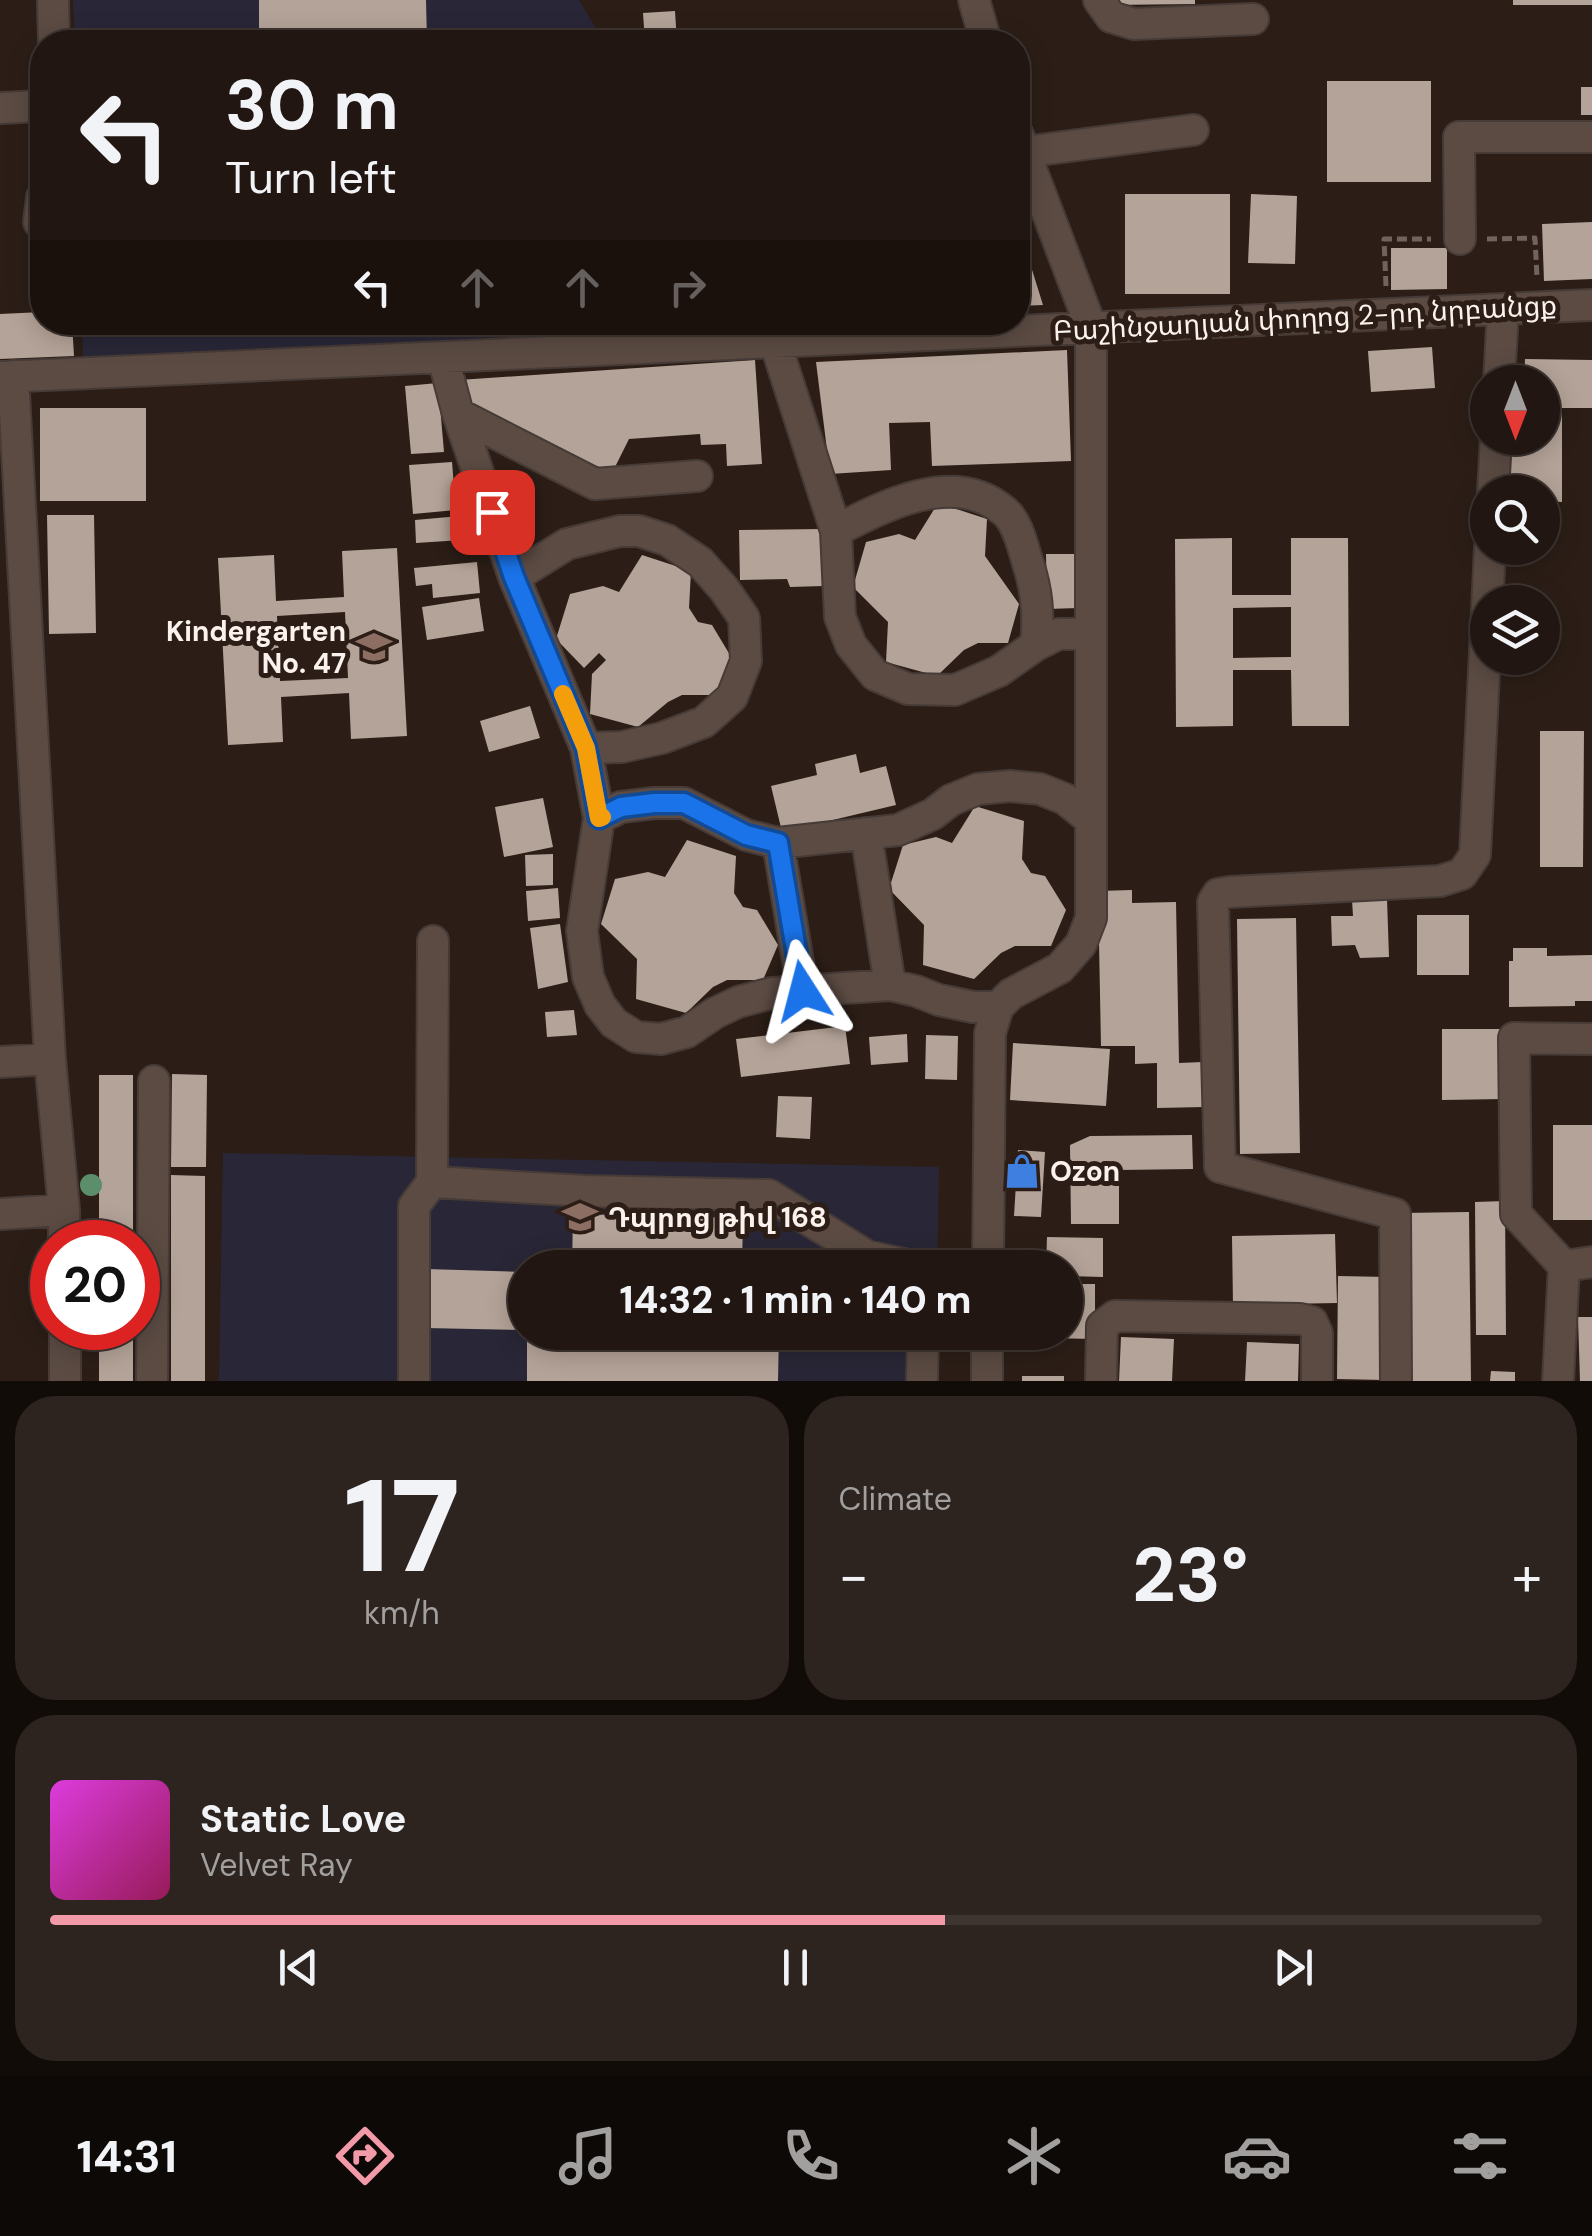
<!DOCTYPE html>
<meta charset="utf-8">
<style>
:root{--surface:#211611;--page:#2d231f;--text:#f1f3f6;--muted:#a29f9f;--line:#3e3531;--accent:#f39aa8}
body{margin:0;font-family:"DM Sans","Noto Sans Armenian",sans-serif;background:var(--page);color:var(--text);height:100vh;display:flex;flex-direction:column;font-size:38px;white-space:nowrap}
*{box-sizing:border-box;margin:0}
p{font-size:32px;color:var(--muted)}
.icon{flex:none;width:55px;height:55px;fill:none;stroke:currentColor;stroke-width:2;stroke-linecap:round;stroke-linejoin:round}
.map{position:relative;height:1381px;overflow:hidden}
.side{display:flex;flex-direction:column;gap:15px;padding:15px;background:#120c09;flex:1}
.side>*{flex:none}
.guide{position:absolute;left:30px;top:30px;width:1000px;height:305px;border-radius:40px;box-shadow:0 5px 25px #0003,0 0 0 2px var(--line);background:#211611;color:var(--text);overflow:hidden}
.needle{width:65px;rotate:180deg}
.tools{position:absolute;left:1470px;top:365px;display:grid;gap:20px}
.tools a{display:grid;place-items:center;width:90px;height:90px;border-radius:50%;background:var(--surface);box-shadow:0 5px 25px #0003,0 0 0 2px var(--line);font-size:50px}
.speed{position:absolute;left:30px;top:1220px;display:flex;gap:20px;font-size:50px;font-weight:700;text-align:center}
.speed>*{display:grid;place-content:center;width:130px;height:130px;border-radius:50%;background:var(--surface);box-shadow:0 5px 25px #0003,0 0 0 2px var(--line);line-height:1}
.speed .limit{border:15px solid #d22;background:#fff;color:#111}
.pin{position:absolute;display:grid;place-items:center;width:85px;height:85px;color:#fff;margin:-42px;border-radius:20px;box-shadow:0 5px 15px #0006}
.me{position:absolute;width:110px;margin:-55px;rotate:351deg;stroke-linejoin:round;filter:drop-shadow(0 0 8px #0008)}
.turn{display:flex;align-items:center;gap:35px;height:210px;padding:0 30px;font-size:45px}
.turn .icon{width:130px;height:130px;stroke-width:2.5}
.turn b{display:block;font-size:70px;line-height:85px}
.lanes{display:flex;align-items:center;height:95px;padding:0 30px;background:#0003;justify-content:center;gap:50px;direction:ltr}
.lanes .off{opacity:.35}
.big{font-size:75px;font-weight:800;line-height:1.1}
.side .widget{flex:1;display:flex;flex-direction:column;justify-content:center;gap:15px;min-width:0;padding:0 35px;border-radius:40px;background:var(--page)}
.side .dial{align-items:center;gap:0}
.dial b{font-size:130px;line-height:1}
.song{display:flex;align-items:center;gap:30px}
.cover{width:120px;height:120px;border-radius:15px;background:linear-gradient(135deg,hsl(300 70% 55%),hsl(330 70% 35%))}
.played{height:10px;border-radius:5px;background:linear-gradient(90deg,var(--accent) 60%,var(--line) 60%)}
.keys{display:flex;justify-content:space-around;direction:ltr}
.heat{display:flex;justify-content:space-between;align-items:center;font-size:55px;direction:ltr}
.side .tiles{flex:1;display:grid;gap:15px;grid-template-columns:1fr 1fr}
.widget:last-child{grid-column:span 2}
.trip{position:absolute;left:508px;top:1250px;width:575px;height:100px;border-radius:50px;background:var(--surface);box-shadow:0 5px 25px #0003,0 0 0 2px var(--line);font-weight:800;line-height:100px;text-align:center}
.menu{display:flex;height:160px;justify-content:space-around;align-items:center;background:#0d0907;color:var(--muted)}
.menu .icon{width:70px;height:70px}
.menu .active{color:var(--accent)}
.menu b{font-size:45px;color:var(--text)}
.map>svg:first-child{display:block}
</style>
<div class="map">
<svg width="1592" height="1381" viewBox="0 0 1592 1381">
<rect width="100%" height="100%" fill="#2c1e17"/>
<path fill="#292737" d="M73,0h506l25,42h-529z
M643,322l1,9 -561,26 -1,-34z
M223,1153l716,14 -2,100 -412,1v64l410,1 -1,48h-715z"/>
<path fill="#15492e" d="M457,323h115l1,5 -116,6z"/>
<path fill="#b4a398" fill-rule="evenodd" d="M259,0h167l1,42h-168z
M1110,0h85v4l-85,1z
M1513,0h79v5h-79z
M675,11l2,31h-32l-2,-29z
M1327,81h104v101h-104z
M1581,87h11v28h-11z
M1125,194h105v100h-105z
M1251,194l46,2 -2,68 -47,-1z
M1592,222v57l-48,2 -2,-57z
M1391,248h56v41l-56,1z
M1018,260h11l14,45 -25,1z
M42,312v10h30l2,34 -74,3v-45z
M651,322h39v4l-39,1z
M1432,347l3,41 -64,4 -3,-41z
M1067,350l4,111 -139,5 -2,-44 -41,1 2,47 -61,4 -14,-112z
M1525,359l67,1v48h-30v94l-20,-1v-9h-31v-54h31v-56h-18z
M755,360l7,104 -35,2 -1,-22 -25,1 -1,-11 -71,5 -19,38 -142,-69 -9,-28z
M438,383l6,69 -33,2 -6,-68z
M40,408h106v93h-106z
M452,462l4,48 -43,4 -4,-49z
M938,503l49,16 -2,37 34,48 -11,39h-30l-14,7 -27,26 -51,-14 2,-40 -35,-35 13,-45 33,-8 16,6z
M47,515h47l2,118 -47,1z
M460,516l2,24 -46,3 -1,-23z
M822,529l1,57 -33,1 -3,-8 -47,1 -1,-50z
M1232,538v57h59v-57h57l1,188h-57l-1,-56h-58v56l-57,1 -1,-188zM1291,607v50l-58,1v-50z
M397,548l10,188 -56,3 -2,-46 -68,4 2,45 -55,3 -10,-187 56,-3 2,46 68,-4 -2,-46zM345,612l3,66 -68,3 -3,-65z
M1046,554h32v54l-31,1z
M642,555l49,16 -2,37 9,14 14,3 21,35 -15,35h-36l-14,7 -30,25 -48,-13 2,-40 14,-14 -7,-7 -15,15 -28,-29 14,-45 33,-8 16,6z
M477,562l3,31 -47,5 -1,-14 -16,2 -2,-18z
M479,598l5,33 -57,9 -5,-33z
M530,706l10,32 -51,14 -9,-31z
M1540,731h44l-1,136h-43z
M856,754l4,19 26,-7 10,39 -114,27 -11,-46 46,-11 -2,-11z
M543,798l10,49 -49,10 -9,-50z
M975,806l49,15 -2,38 9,14 14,3 21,34 -15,36h-36l-14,7 -27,26 -51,-14 1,-40 -35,-36 14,-44 33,-8 16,6z
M687,840l49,16 -2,37 9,14 14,3 21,35 -15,35h-36l-14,7 -27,26 -50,-14 1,-40 -36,-35 14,-45 33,-7 17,5z
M553,854v31l-27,1 -1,-31z
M558,888l2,30 -32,3 -2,-30z
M1132,890v13l44,-1 3,161 24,-1 1,45 -47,1v-45l-22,1v-18h-34l-3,-155z
M1387,899l2,58 -29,1 -5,-13 -23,1 -1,-30h22l-1,-16z
M1417,915h52v60h-52z
M1296,918l4,235 -60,1 -3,-235z
M560,924l8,58 -30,7 -8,-61z
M1513,948h34v8l45,-1v46h-17v5l-66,1v-46h4z
M574,1010l3,25 -30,2 -2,-25z
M845,1026l5,38 -109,13 -5,-38z
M1442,1029h61v70l-61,1z
M907,1034l1,28 -37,3 -2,-28z
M926,1035l32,1 -1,44 -32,-1z
M1013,1043l97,6 -4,57 -96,-6z
M172,1074l35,1 -1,92h-35z
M99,1075h34v167h-34z
M778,1096l34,1 -2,42 -34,-2z
M1553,1125h39v95h-39z
M1192,1135l1,34 -74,1v54h-48l-1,-79 20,-9z
M1018,1150l27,2 -4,65 -27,-1z
M171,1175l34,1v205h-34z
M1505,1201l1,134h-30l-1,-133z
M1469,1212l2,169h-67l-2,-168z
M573,1214l170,4 -1,50h-170z
M1335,1234l2,69 -104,2 -1,-69z
M1047,1237l56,1v39l-38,-1v-8h-19z
M426,1269l99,3v58l-100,-2z
M1338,1276l49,1 -2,103 -48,-1z
M1065,1284h30v55l-49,-1v-6h19z
M1578,1317h14v64h-12z
M99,1328h34v53h-34z
M527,1332l197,3v-3h55l-1,49h-251z
M779,1332h111v6l-111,-2z
M1007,1332h20v18h-20z
M1121,1337l53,2 -2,42h-53z
M1247,1342l52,2 -1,37h-53z
M1491,1371l24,1v9h-25z
M1022,1376h42v5h-42z"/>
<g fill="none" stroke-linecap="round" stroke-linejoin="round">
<defs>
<path id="minor" d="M53,0l1,42
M974,0l12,42
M1099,0l12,17 23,7 119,-5
M0,108l42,-2
M1024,152l169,-22
M39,222l3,-25
M1460,239l-1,-102h133
M775,342l61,189 4,86 11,28 24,30 33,14 47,1 44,-19 37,-26 22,-11h33
M443,357l15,57 56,163 72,171 13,70 -17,113 6,46 12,28 14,18 22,14 25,2 26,-7 28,-19 23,-11 34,-9 118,-8 26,6 23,9 34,7h25
M13,376l37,683 14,151v32
M0,377l1592,-72
M1499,382l4,-73
M458,414l137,70 102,-8
M1493,492l3,-54
M836,531c48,-26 119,-62 168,-20 13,10 18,33 23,49 10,31 12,52 9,85
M514,577l53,-33 53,-13h19l28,9 33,22 24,27 20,29 2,43 -14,36 -28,25 -42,16 -40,9 -36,1
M599,818l22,-11 33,-4h30l62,32 32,8 120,-13 35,-16 18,-14 27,-11 32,-3 30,3 25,10 26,21
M866,833l24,152
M778,843l25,148
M0,1062l50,-3
M432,1182l153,9 184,4 98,61 55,12
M0,1214l64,-4
M1564,1266l-48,-52 -2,-176 78,1
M988,1268l2,-235 8,-26 13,-13 49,-26 21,-24 10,-26v-591l-73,-192
M65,1328v53
M152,1381l2,-300
M414,1381v-175l18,-24 1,-241
M922,1381l1,-49
M987,1381v-49
M1101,1381l1,-55 13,-10 185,3 12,3 5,11v48
M1396,1381l-1,-167 -175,-47 -7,-265 5,-8 12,-2 210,-11 22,-7 13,-19 15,-307
M1558,1381l6,-115 28,-4"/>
</defs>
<use href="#minor" stroke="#473b37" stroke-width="34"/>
<path stroke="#71645e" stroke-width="5" stroke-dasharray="10 5" stroke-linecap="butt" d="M1487,239l48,-1 2,40
M1386,286l-2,-47h47"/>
<use href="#minor" stroke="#5b4b43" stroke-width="30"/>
</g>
<circle fill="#5d8e6b" cx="91" cy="1185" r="11"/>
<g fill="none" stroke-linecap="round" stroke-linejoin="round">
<defs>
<path id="route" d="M492,512l22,65 72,171 13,70 22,-11 33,-4h30l62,32 32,8 25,148"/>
</defs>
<use href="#route" stroke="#114b97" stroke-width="25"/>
<use href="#route" stroke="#1a73e8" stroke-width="18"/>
<path stroke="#f59e0b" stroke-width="18" d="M563,694l23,54 13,70 3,-1"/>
</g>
<defs>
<symbol id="school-bare" viewBox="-9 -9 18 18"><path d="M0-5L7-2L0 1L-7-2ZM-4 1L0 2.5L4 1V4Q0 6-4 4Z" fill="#8d6e63" stroke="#2c1e17" stroke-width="2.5" paint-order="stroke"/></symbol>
<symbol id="shop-bare" viewBox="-9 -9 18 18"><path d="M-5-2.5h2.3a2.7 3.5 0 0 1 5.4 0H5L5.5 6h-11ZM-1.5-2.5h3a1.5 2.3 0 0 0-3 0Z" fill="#3f7fe0" stroke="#2c1e17" stroke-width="2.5" paint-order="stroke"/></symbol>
</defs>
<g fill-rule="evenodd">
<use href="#school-bare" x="349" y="622" width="50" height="50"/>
<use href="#shop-bare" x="997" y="1146" width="50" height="50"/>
<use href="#school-bare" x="555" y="1192" width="50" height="50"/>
</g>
<g text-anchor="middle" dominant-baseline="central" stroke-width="10" stroke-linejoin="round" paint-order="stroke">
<g font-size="28" fill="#fcf2ed" stroke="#2c1e17">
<text transform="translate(1305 318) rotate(-3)">Բաշինջաղյան փողոց 2-րդ նրբանցք</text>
</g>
<g font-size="28" font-weight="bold" fill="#fcf2ed" stroke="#2c1e17" text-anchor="start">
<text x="346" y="631" text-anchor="end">Kindergarten<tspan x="346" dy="32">No. 47</tspan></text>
<text x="1050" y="1171">Ozon</text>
<text x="608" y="1217">Դպրոց թիվ 168</text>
</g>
</g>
</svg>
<div class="tools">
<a><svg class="needle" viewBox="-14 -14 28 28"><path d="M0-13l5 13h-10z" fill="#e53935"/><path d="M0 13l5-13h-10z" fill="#a29f9f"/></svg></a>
<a><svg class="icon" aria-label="search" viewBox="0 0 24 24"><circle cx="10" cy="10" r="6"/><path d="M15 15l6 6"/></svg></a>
<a><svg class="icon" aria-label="layers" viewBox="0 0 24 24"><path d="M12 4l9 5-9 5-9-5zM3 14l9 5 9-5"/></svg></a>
</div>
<div class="speed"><div class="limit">20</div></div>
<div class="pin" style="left:492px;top:512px;background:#d93025"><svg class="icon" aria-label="arrive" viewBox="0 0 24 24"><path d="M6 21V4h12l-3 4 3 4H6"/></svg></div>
<svg class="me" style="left:803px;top:991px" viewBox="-20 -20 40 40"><path d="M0-17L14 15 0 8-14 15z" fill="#1a73e8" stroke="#fff" stroke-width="4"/></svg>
<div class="trip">14:32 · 1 min · 140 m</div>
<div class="guide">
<div class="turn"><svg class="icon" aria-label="left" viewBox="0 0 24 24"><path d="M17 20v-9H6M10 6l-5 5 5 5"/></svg><div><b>30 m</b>Turn left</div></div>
<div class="lanes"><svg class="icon" aria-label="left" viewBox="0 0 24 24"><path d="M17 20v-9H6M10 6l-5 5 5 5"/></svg><svg class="icon off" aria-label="ahead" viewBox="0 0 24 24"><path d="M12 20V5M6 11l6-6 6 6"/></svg><svg class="icon off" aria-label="ahead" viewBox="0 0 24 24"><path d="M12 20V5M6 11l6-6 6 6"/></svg><svg class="icon off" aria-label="right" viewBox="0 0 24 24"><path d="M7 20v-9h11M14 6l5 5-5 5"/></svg></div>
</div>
</div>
<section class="side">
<div class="tiles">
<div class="widget dial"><b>17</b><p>km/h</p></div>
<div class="widget"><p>Climate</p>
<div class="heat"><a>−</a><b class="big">23°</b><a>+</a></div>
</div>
<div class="widget">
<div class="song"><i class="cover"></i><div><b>Static Love</b><p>Velvet Ray</p></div></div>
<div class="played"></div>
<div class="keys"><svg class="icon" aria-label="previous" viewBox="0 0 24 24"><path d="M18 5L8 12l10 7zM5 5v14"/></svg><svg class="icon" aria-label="pause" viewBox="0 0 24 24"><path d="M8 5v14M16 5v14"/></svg><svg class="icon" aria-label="next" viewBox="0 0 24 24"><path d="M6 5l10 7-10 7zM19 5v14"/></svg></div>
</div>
</div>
</section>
<nav class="menu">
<b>14:31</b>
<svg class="icon active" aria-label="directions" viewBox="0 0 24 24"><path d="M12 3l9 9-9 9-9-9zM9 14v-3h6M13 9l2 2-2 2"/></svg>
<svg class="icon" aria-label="music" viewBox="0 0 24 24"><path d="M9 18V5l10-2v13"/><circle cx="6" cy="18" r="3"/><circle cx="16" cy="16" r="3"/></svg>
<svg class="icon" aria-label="phone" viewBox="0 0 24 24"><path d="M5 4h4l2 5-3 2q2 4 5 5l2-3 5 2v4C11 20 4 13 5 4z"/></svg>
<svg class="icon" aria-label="climate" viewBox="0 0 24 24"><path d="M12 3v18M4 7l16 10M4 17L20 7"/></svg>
<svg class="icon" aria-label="car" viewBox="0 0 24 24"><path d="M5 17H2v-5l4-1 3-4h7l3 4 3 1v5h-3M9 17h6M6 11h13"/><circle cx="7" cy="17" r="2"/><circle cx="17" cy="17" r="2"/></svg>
<svg class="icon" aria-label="filters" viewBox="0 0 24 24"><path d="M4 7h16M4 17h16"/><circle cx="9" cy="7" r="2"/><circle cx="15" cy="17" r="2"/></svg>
</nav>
